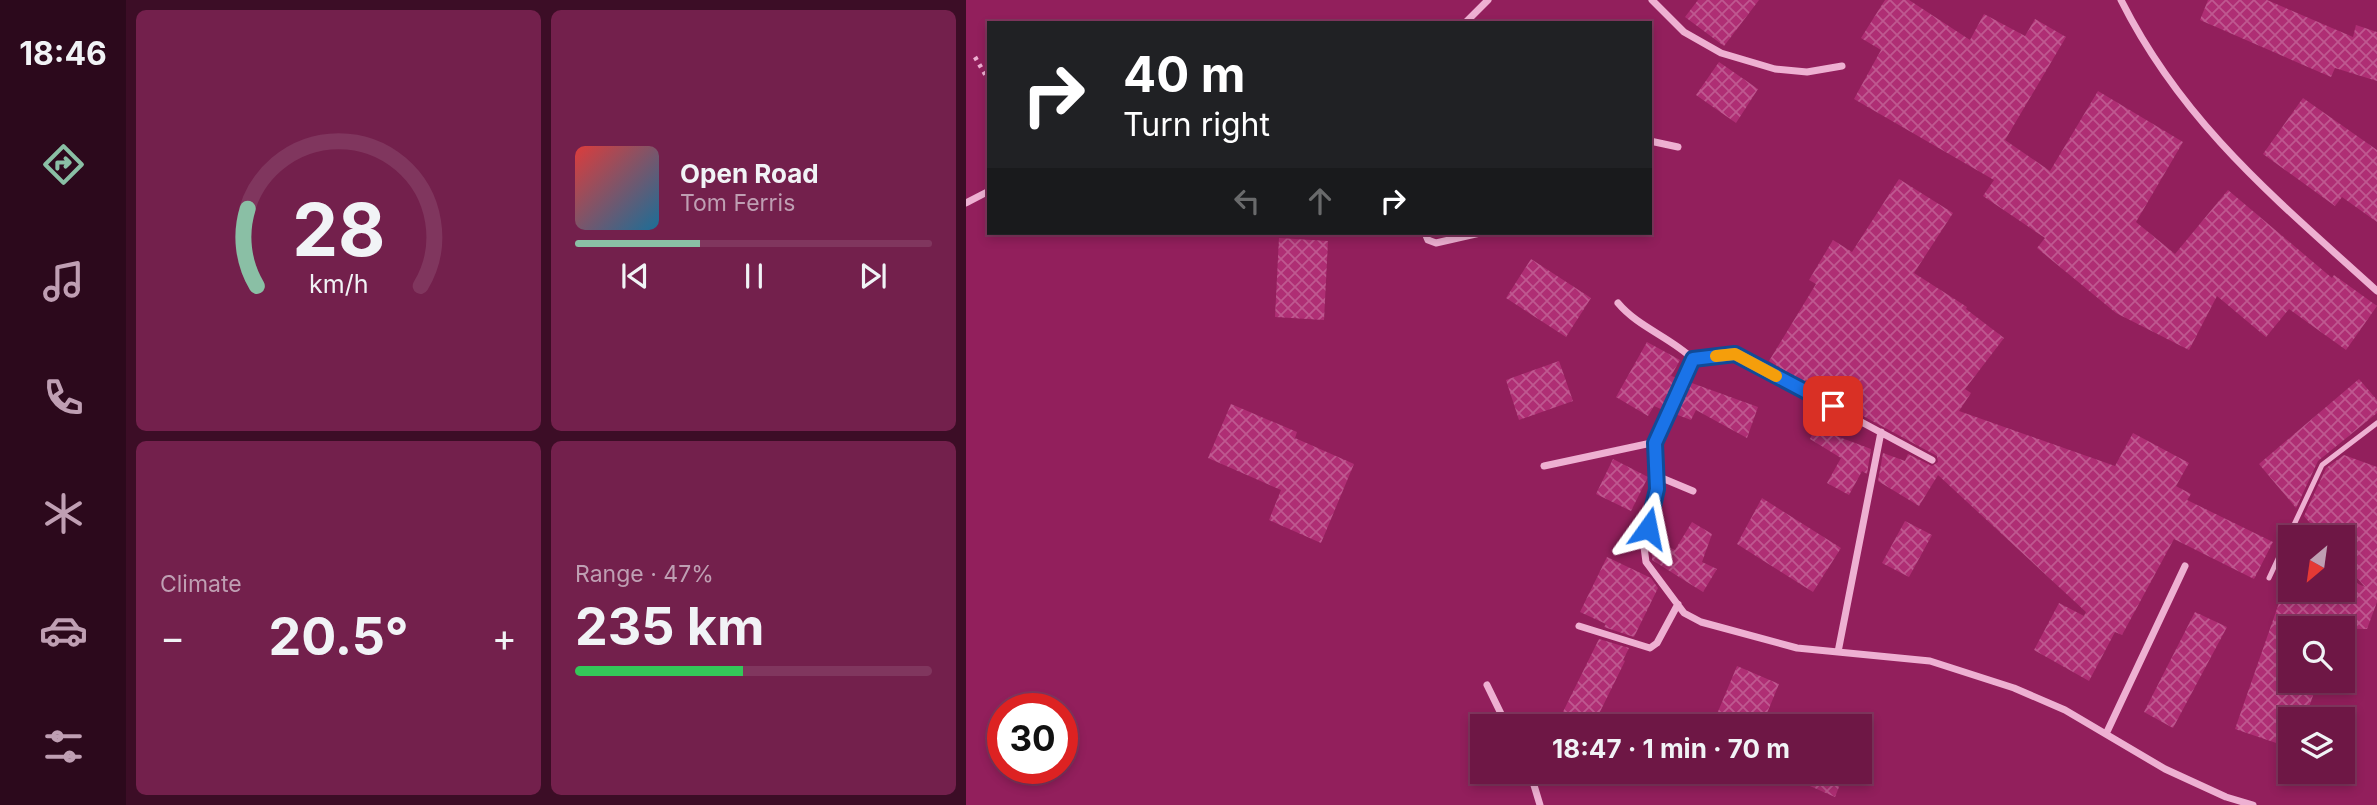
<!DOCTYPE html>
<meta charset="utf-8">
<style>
:root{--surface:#6e1745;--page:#73204c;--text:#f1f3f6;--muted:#bf9fb3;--line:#80365e;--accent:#8abfa5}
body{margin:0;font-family:Inter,sans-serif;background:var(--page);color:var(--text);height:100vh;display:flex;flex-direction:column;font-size:26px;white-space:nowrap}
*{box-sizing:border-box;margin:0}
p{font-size:23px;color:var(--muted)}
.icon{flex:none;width:38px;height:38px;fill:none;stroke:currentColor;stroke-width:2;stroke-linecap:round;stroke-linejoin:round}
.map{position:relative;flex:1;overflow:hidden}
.side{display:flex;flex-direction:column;gap:10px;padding:10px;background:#3c0d26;width:840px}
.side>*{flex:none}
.hud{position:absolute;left:21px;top:21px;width:665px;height:214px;border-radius:0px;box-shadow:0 4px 10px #0003,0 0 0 2px var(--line);background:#202124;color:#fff;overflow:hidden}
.needle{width:46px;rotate:209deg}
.buttons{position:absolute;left:1312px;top:525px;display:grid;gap:14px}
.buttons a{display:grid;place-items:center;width:77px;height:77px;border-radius:0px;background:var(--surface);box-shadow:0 4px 10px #0003,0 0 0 2px var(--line);font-size:35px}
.speed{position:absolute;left:21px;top:693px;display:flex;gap:14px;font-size:35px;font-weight:700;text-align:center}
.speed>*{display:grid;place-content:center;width:91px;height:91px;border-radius:50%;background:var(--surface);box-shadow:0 4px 10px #0003,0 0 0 2px var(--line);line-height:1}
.speed .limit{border:10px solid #d22;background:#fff;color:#111}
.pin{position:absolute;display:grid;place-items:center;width:60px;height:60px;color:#fff;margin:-30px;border-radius:14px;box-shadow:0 4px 10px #0006}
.me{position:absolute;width:77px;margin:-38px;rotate:12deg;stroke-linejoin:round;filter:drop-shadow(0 0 5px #0008)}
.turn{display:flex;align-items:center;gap:24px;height:147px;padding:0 21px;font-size:32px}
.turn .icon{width:91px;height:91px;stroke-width:2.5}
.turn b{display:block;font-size:49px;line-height:60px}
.lanes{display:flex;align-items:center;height:66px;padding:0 21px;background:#0003;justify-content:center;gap:35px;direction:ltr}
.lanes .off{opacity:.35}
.big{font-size:52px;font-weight:700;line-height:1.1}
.side .tile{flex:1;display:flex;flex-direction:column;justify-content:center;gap:10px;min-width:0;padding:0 24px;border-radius:10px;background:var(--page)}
.side .dial{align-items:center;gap:0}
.dial svg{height:182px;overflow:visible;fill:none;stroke:var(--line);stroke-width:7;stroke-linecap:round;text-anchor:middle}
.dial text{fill:var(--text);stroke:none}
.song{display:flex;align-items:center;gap:21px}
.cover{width:84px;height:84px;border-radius:10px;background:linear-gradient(135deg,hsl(0 70% 55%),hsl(200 70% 35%))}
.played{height:7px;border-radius:4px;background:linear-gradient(90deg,var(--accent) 35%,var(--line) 35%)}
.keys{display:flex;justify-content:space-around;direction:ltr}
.heat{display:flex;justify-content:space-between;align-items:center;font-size:38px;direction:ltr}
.charge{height:10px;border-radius:5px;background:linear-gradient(90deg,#34c759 47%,var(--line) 0)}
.side .tiles{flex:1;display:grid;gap:10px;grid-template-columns:repeat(2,1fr)}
.trip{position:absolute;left:504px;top:714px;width:402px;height:70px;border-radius:0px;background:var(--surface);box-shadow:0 4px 10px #0003,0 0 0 2px var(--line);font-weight:700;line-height:70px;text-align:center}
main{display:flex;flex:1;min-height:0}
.menu{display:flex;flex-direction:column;width:126px;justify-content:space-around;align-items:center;background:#2c091c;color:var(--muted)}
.menu .icon{width:49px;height:49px}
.menu .active{color:var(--accent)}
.menu b{font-size:32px;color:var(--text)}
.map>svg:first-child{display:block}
</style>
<main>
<nav class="menu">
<b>18:46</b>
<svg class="icon active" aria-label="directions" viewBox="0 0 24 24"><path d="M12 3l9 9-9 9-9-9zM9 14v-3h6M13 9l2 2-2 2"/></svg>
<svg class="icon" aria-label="music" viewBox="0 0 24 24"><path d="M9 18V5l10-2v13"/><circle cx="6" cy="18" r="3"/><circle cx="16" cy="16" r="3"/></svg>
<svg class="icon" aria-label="phone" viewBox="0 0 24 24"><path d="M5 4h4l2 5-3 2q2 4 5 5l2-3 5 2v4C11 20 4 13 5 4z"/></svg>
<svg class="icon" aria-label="climate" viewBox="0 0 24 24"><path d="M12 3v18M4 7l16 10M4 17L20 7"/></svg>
<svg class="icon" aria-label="car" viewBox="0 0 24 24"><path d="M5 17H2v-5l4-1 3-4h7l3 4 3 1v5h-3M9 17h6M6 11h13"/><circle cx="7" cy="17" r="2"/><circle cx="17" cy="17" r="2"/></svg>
<svg class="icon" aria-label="filters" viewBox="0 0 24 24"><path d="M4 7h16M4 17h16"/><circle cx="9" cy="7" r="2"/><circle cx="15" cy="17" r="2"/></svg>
</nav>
<section class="side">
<div class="tiles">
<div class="tile dial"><svg viewBox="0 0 100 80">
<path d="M14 69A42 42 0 1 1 86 69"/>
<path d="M14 69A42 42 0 0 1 10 35" stroke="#8abfa5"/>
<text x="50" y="56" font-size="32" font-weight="700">28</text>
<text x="50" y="72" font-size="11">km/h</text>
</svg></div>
<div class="tile">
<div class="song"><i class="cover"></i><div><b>Open Road</b><p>Tom Ferris</p></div></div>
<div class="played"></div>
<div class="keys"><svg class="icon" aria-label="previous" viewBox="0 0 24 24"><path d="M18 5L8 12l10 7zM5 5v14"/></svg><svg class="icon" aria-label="pause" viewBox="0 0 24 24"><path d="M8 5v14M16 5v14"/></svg><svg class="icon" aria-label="next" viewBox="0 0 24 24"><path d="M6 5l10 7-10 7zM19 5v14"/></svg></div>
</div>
<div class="tile"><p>Climate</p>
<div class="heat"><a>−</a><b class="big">20.5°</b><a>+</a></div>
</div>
<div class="tile"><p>Range · 47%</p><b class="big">235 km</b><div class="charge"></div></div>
</div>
</section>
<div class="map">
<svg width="1411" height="805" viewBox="0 0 1411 805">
<defs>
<pattern id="building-cross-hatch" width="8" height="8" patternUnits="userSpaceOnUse" patternTransform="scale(1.75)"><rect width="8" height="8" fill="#af2e74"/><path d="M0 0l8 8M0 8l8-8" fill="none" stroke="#bf5890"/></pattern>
</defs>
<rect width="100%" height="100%" fill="#921f5c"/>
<path fill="url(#building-cross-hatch)" d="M732,0h61l-35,46 -39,-29z
M919,0h24l61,40 14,-26 41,22 10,-17 31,18 -61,103 45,31 48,-80 85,51 -47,80 39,32 53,-64 104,88 2,-3 43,31 -31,44 -57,-41 -23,28 -49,-41 -28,54 -73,-37 -79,-65 8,-10 -62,-42 11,-16 -140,-81 27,-49 -20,-12z
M1242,0h59l86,37 3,-12 21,7v49l-42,-13 -4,9 -131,-57z
M753,62l39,27 -22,34 -40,-28z
M1337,98l74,52v72l-35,-25 -7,9 -72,-52z
M933,179l54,34 -39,60 53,34 -1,2 38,29 -39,51 6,4 -12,18 156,55 18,-33 56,30 -13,23 15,8 -4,6 86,42 -19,37 -80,-40 -52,96 -7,-3 -26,49 -55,-31 25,-47 25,13 2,-4 -148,-137 -19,31 -41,-25 5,-28 22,8 3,-7 24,12 6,-4 -1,-6 -109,-59 -59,-36 47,-77 -7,-4 24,-40 19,12z
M313,238l49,3 -4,79 -49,-3z
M565,259l60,39 -25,39 -60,-39z
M681,342l33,18 -9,16 7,2 -15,32 -9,-4 -6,10 -32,-19z
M593,361l14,40 -54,19 -13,-40z
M1393,379l18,21v13l-59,48 -22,47 -37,-44z
M723,382l69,25 -11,31 -51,-28 -5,10 -16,-6z
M265,404l66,28 -2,6 59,26 -33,79 -52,-23 12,-30 -73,-32z
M849,428l56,21 -4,25 -5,-3 -13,24 -22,-12 14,-25 -31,-19z
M1378,455l33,12v135l-10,27 -76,-1v53h27l-13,38h-14v29l-56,-19 52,-149 4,1v9h52v-13l22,10 -22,-25v-25h-21l-18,-21 22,-48z
M647,459l35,18 -17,34 -35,-17z
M796,498l79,50 -28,44 -76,-48z
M939,521l27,14 -23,42 -27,-14z
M726,522l20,12 -10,28 15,7 -14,23 -51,-32v-21l23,11z
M641,557l44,21 7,10 -24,49 -30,-10 2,-3 -26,-12z
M1229,612l32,15 -54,101 -29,-16z
M633,639l30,9 -6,12 2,1 -32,65h-37z
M771,666l42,18 -14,34 21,8h-74z
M812,772h67l-10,25z"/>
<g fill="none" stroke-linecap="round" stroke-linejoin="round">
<path stroke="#eeb0d2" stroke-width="4.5" stroke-dasharray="3.5 5" stroke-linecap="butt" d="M9,57l14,24"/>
<path stroke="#eeb0d2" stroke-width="5" d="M1303,578l53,-113 55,-42"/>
<path stroke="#eeb0d2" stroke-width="7" d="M686,0l32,32 37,21 54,16 32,3 35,-6
M1155,0c62,124 156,200 256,291
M499,23l23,-23
M684,141l28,6
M0,203l23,-12
M459,233l3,7 8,3 44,-10
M652,303c20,24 52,34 75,56
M966,460l-197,-106 -42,5 -38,84 2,46 -13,58 2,15 38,51 17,9 96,26 133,13 84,27 51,22 100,59 61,28 27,8
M578,466l112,-24
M691,476l36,15
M613,626l71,22 7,-5 21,-39
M872,652l43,-220
M521,685l20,41
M1140,734l79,-168
M564,772l10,33"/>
</g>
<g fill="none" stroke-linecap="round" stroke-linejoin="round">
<defs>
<path id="route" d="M682,528l9,-39 -2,-46 38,-84 42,-5 98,52"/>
</defs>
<use href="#route" stroke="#114b97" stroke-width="18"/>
<use href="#route" stroke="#1a73e8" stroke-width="12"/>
<path stroke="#f59e0b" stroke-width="12" d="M750,356l19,-2 41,22"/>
</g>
</svg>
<div class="buttons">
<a><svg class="needle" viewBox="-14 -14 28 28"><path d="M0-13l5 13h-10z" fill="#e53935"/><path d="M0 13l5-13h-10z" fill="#bf9fb3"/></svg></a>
<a><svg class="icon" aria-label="search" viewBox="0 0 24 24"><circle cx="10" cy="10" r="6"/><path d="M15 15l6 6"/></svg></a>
<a><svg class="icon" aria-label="layers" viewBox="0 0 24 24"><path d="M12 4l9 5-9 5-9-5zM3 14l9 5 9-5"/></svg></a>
</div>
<div class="speed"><div class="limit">30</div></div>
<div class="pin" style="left:867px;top:406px;background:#d93025"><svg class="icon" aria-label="arrive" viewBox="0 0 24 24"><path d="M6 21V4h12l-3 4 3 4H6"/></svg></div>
<svg class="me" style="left:682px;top:528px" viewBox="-20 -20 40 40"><path d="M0-17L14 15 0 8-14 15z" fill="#1a73e8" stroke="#fff" stroke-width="4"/></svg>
<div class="trip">18:47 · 1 min · 70 m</div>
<div class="hud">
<div class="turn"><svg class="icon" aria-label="right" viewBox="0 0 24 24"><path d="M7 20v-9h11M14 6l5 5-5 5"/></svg><div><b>40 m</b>Turn right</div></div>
<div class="lanes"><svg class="icon off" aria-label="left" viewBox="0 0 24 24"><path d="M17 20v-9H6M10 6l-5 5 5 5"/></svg><svg class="icon off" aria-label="ahead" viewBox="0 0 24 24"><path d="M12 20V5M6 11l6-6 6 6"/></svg><svg class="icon" aria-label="right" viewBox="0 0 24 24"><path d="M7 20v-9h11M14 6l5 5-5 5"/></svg></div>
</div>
</div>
</main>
